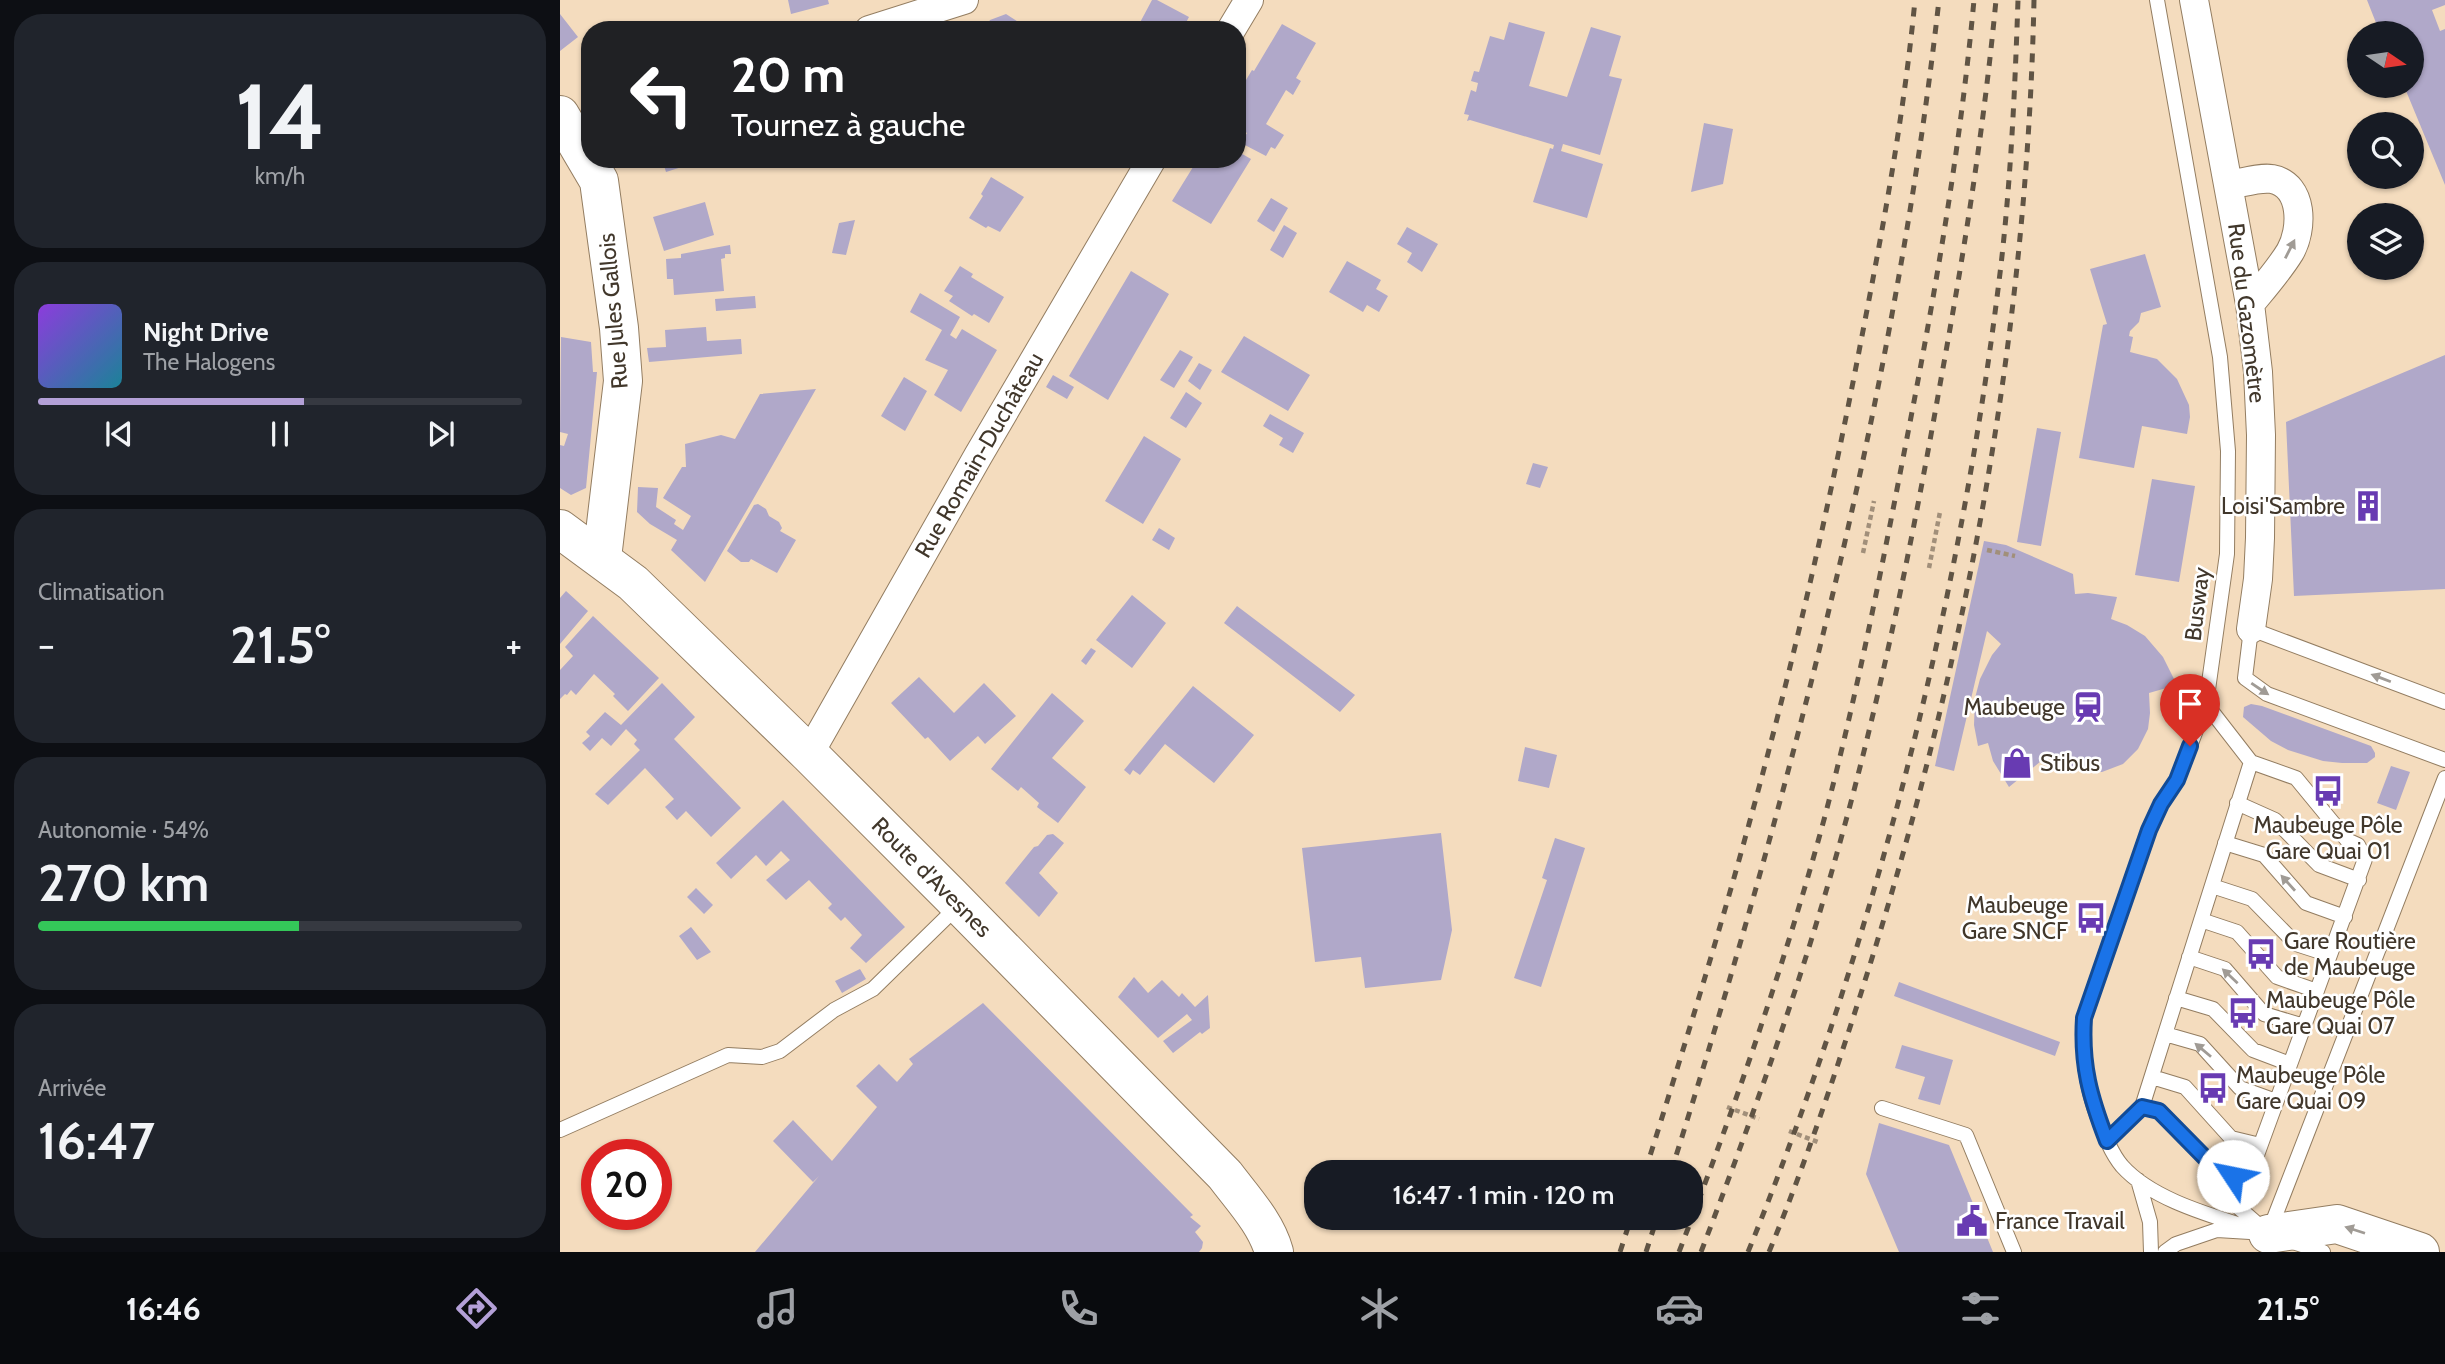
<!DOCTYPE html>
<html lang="fr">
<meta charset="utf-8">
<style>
:root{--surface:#171b24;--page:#20242c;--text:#f1f3f6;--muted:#9ea1a6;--line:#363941;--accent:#b3a0d7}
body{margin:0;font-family:Cabin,sans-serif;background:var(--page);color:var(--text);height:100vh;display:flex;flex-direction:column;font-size:26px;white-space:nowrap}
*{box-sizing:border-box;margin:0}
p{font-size:23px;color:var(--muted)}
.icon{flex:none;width:38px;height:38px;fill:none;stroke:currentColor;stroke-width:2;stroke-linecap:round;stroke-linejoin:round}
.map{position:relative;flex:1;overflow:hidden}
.side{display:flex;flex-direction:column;gap:14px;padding:14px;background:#0d0f14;width:560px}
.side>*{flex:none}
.banner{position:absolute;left:21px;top:21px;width:665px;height:147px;border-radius:28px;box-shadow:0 2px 5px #0004;background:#202124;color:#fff;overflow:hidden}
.needle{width:46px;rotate:103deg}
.controls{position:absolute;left:1787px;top:21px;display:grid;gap:14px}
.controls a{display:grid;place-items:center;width:77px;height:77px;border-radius:50%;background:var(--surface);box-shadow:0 2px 5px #0004;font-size:35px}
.speed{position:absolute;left:21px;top:1139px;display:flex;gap:14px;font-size:35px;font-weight:700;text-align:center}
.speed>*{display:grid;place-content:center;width:91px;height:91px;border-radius:50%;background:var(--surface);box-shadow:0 2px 5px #0004;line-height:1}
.speed .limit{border:10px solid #d22;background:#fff;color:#111}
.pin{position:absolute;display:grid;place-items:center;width:60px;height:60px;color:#fff;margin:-72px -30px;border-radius:50% 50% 50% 0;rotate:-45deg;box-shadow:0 0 7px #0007}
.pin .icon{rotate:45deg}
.me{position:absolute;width:77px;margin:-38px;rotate:304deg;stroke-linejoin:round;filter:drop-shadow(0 0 5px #0008)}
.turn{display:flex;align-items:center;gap:24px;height:147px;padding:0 35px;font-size:32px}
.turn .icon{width:91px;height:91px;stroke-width:2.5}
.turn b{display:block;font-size:49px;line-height:60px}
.big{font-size:52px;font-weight:600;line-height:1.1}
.side .tile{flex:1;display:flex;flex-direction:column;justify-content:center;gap:10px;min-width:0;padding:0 24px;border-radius:28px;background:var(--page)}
.side .dial{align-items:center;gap:0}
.dial b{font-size:91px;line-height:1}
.song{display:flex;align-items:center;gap:21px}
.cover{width:84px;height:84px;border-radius:10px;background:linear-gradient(135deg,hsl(270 70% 55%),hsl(190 70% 35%))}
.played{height:7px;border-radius:4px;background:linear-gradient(90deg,var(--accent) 55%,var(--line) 55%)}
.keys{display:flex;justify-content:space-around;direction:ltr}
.heat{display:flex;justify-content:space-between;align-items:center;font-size:38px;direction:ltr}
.charge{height:10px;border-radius:5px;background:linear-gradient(90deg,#34c759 54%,var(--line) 0)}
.trip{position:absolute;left:744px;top:1160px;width:399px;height:70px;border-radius:28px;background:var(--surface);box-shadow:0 2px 5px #0004;font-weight:600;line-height:70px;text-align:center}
.tabs{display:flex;height:112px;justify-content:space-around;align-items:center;background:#090b0e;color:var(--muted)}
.tabs .icon{width:49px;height:49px}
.tabs .current{color:var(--accent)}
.tabs b{font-size:32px;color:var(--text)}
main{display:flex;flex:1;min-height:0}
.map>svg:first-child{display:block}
</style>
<main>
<section class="side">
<div class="tile dial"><b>14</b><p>km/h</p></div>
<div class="tile">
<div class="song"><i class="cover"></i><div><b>Night Drive</b><p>The Halogens</p></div></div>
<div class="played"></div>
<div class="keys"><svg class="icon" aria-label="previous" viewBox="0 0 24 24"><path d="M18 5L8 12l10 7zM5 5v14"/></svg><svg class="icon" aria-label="pause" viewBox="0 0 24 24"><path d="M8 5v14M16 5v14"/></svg><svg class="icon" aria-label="next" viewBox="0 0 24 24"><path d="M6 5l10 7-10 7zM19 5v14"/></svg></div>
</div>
<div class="tile"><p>Climatisation</p>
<div class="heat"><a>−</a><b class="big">21.5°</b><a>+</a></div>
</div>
<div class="tile"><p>Autonomie · 54%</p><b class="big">270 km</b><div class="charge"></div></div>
<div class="tile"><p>Arrivée</p><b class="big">16:47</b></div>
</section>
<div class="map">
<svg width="1885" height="1252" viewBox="0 0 1885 1252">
<rect width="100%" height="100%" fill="#f4dcbe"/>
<path fill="#b0a8c9" d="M228,0h40l1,4 -38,10z
M592,0h5l32,17 -7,13h-46z
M1807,0h78v5l-13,5 8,21 5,-2v156l-41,-99h8v-53h-32z
M0,14l18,23 -18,14z
M446,14l14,9 -4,7h-32l6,-10z
M949,22l36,10 -16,54 38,11 24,-70 30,9 -12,40 13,3 -22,76 -37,-11 -2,7 42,13 -16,54 -54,-16 17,-54 3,1 1,-4 -84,-25 -3,1 2,-6 -5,-1 7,-24 5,2 2,-9 -7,-2 3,-10 5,1 11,-36 14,4z
M722,24l34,19 -20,35 5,3 -8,14 -7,-5 -20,34 18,11 -9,14 -4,-2 -5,9 -25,-13 6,-10 -10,-6v-39l3,2 12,-20 2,1z
M1144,123l29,6 -10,55 -32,8z
M677,151l14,8 -40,65 -39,-23 26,-42h39z
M102,159h25l1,6 -22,7z
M431,177l33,20 -24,35 -12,-6 -2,2 -17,-10 14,-22 -2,-2z
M711,198l17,10 -14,24 -17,-11z
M145,202l9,33 -50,16 -11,-34z
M295,220l-9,35 -14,-2 7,-30z
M724,225l13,8 -14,25 -13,-8z
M847,227l31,17 -16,28 -15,-10 5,-9 -15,-9z
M170,245l1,9h-6v4l-4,1 3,32 -50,4 -1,-16h-6l-1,-20 15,-1v-4z
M1585,254l16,53 -20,6 -2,9 -9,9 -1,5 4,1 -3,15 27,7 20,20 12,26 1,12 -3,17 -45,-8 -8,42 -55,-10 24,-133 4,-1 -17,-55z
M787,261l34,19 -5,9 12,7 -9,16 -12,-7 -4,7 -34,-20z
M400,266l13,8 -2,3 33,20 -15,26 -15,-9 -2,2 -23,-15 4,-5 -9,-5z
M571,271l38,23 -61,106 -39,-24z
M360,293l40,24 -10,18 6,4 6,-10 35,21 -36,62 -27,-17 14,-25 -23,-10 17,-30 -32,-18z
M195,296l1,12 -40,3 -1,-12z
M146,327l1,14 34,-2 1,15 -93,8 -2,-14 19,-1 -1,-17z
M684,336l66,39 -22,36 -67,-39z
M1,337l30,5 2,30h4l-11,116 -15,7 -11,-7v-43l4,1 4,-12 -8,-2z
M620,350l13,7 -19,31 -14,-8z
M1885,355v234l-151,7 -8,-174z
M639,363l13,7 -12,20 -12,-9z
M493,375l21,12 -7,12 -21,-12z
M344,377l23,14 -22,40 -24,-15z
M256,389l-65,114 -46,79 -34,-32 6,-10 -27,-16 -13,-12 1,-25 20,1 -2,19 20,13 -2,4 9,6 8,-14 -28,-18 19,-31h4l-1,-23 36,-9 14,4 25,-45z
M626,392l16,11 -16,25 -16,-10z
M710,414l34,19 -11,20 -14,-8 4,-7 -20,-12z
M1477,428l24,4 -20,114 -24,-4z
M584,436l37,23 -38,65 -38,-23z
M973,463l15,4 -8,21 -14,-4z
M1592,479l43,7 -16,96 -44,-7z
M198,504l8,5 3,7 10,6 3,6 -2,3 16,9 -19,33 -26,-14 -2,3h-8l-14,-11 27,-46z
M599,528l16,10 -6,12 -17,-10z
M1424,541l22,4 67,29 2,20 13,-1 29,4 -6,22 16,6 18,11 18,21 14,28 -28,8 1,20 -2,16 -10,20 -15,15 -21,8h-16l-23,-9 -12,-10 -42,34 -16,-26 -5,-18 -10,3 -4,-21 1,-27 5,-19 12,-24 9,-11 -14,-13 -33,140 -19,-5z
M6,591l22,20 -28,33v-46z
M572,595l34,28 -34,45 -36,-28z
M677,606l118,89 -15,17 -116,-89z
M33,616l66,62 -31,33 -15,-15 2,-2 -21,-20 -18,21 -5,-5 -4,5 -2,-1 -5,5v-29l13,-14 -8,-9z
M531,648l5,3 -10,14 -5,-4z
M359,677l35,36 30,-30 32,33 -31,28 -7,-8 -28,25 -22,-24 -3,2 -34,-36z
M102,683l33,34 -21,22 67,69 -30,29 -25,-26 -9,9 -12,-13 9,-8 -29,-31 -37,37 -13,-11 45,-44 -6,-6 3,-4 -11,-11 -15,17 -9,-8 -12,13 -8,-8 8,-7 -4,-4 19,-20 16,13z
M633,686l61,49 -40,48 -49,-39 -25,31 -7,-5 -3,5 -6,-5z
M492,693l32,28 -32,37 34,29 -28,36 -21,-16 2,-4 -18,-16 -3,4 -27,-22z
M1691,704l11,2 109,40 4,7v4l-8,6h-25l-19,-2 -35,-11 -17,-9 -28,-24 1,-10z
M965,747l32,8 -8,33 -31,-7z
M1831,766l19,6 -14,38 -19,-7z
M223,800l122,127 -39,36 -16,-15 12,-13 -17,-18 -4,4 -13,-13 4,-4 -23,-24 -23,20 -20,-20 24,-20 -9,-9 -15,15 -10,-11 -25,24 -15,-16z
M881,833l11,97 -11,50 -76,8 -4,-31 -46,5 -13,-114z
M493,834l11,9 -25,30 19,20 -19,24 -34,-34 29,-36 4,-1 9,-11z
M995,838l30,10 -44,139 -27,-9 33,-98 -5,-2z
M136,888l17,17 -9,9 -17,-17z
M131,927l20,25 -14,8 -18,-24z
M300,969l6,10 -24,14 -7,-12z
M574,977l14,16 14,-13 17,17 3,-4 13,14 13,-12 2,33 -8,6 -2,-2 -27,21 -10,-12 29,-21 -5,-6 -29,24 -40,-41z
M1339,982l161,60 -5,14 -161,-60z
M423,1003l210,212 -3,2 11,9 -6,6 8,10 -1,6 -3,4h-444l64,-76 -6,6 -40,-41 20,-21 39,41 45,-54 -21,-21 23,-22 18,18 16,-18 -4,-5z
M1342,1045l51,15 -13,45 -22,-6 7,-22 -30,-9z
M1319,1123l70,22 44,107h-94l-33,-78z"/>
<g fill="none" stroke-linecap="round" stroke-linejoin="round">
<defs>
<path id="lane" d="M1597,0l63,357 8,94 -1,103 -21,150 -29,76 -16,24 -12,26 -65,188c-2,35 1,67 14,100 6,16 13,35 24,48 33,37 100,52 146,68
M1885,702l-194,-73 -6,49 22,16 178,66
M1646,704l45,58 45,16 51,62 11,5 7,14 -127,348 24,21
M1677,803l38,17 44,45 40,15
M1665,843l39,12 42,48 39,14
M1652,886l40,13 44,45 34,11
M1641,920l36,12 40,45 40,14
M1629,957l36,12 39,45 40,12
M1616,998l37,11 40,41 37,14
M1605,1034l35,10 40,44 36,13
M1592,1077l33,10 46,51 29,7
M1582,1107l17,4 60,60 28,9
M1322,1108l84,27 48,117
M0,1130l168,-75 34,2 18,-6 54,-41 39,-21 86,-84
M1547,1141l35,-34 109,-345
M1578,1180l12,42 1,30
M1710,1229l175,-451
M1733,1242l30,10
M1605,1252l11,-8 41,-14 33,2"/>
<path id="street" d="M1634,0l56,304 8,68 3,63 -1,103 -2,41 -7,50
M309,30l95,-30
M671,30l18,-30
M1669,185c13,-2 30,-8 43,-6 32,6 31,51 18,73 -11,18 -26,35 -40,52
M249,754l169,-298 174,-297"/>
<path id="secondary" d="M0,115l39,66 20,147 4,53 -21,177
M1708,1234l69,-10 83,28"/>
<path id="primary" d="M0,529l73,54 176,171 140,140 276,281c18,24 41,48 49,77"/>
</defs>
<use href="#lane" stroke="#937d61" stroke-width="16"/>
<use href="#street" stroke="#937d61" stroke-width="30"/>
<use href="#secondary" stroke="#937d61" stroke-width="40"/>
<use href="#primary" stroke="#937d61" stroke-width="40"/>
<path stroke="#a18f7a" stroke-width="4.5" stroke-dasharray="5 3.5" stroke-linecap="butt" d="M1427,550l28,6
M1303,553l11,-52
M1369,568l11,-56
M1167,1107l32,12
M1229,1131l29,11"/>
<use href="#lane" stroke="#fff" stroke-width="14"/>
<use href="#street" stroke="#fff" stroke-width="28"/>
<use href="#secondary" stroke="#fff" stroke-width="38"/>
<use href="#primary" stroke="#fff" stroke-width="38"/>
<path stroke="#605444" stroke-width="5" stroke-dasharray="9 9" stroke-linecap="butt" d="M1085,1172c36,-115 72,-231 104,-348 44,-159 81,-321 112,-483 22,-113 43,-226 54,-341
M1111,1172c120,-382 223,-773 268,-1172
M1060,1252l11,-34
M1086,1252l11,-34
M1119,1252c55,-143 106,-288 146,-436 32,-122 56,-244 80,-368 29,-148 55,-297 69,-448
M1141,1252c50,-131 98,-263 136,-399 44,-156 76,-315 104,-474 23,-126 43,-252 55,-379
M1188,1252c128,-314 213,-651 253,-987 10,-88 14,-177 17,-265
M1209,1252c38,-92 69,-186 99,-281 99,-315 159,-640 166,-971"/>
</g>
<defs><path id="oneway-solid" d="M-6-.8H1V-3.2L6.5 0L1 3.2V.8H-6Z" transform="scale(1.75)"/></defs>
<g fill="#a09b95">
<use href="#oneway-solid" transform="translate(1730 249) rotate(-63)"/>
<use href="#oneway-solid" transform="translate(1821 678) rotate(-159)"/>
<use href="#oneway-solid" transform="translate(1700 689) rotate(34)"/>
<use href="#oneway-solid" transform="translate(1728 883) rotate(-132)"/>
<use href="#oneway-solid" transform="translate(1670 976) rotate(-137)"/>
<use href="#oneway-solid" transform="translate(1643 1050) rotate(-140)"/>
<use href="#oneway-solid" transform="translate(1795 1230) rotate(-162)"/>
</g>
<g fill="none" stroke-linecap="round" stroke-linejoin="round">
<defs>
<path id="route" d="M1630,746l-13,34 -16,24 -12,26 -65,188c-3,47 6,79 23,123l35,-34 17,4 59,60 15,5"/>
</defs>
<use href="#route" stroke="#114b97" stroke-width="18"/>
<use href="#route" stroke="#1a73e8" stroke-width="12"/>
</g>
<defs>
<symbol id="building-bare" viewBox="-9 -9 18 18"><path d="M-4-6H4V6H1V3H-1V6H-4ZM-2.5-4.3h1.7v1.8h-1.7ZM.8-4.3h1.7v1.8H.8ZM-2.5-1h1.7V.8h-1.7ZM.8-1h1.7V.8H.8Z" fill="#683bb2" stroke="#fff" stroke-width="2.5" paint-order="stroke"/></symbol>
<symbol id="station-bare" viewBox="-9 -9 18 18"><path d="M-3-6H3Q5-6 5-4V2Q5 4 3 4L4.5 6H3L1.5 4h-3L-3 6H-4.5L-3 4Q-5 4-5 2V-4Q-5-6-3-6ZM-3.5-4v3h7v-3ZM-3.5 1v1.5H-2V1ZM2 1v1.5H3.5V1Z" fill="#683bb2" stroke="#fff" stroke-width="2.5" paint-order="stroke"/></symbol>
<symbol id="shop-bare" viewBox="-9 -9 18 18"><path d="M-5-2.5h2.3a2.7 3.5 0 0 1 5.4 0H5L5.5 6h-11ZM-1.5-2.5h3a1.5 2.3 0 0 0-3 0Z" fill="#683bb2" stroke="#fff" stroke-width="2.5" paint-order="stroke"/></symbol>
<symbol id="bus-bare" viewBox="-9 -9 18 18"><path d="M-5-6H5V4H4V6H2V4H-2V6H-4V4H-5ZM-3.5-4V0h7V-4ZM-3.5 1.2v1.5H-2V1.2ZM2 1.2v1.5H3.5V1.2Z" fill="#683bb2" stroke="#fff" stroke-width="2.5" paint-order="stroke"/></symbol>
<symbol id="civic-bare" viewBox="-9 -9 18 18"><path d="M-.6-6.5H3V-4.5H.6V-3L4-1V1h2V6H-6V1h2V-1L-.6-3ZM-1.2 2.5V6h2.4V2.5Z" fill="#683bb2" stroke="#fff" stroke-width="2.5" paint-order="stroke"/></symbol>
</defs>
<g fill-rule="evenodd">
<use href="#building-bare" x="1786" y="484" width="44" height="44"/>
<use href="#station-bare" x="1506" y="685" width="44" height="44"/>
<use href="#shop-bare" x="1435" y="741" width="44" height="44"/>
<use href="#bus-bare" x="1746" y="769" width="44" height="44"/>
<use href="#bus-bare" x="1509" y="896" width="44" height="44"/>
<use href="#bus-bare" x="1679" y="932" width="44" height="44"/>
<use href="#bus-bare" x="1661" y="991" width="44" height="44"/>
<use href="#bus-bare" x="1631" y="1066" width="44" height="44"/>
<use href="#civic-bare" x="1390" y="1199" width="44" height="44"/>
</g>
<g text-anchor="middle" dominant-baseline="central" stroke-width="5" stroke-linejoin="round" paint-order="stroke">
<g font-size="23" fill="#41372b" stroke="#fff">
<text transform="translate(53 311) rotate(-95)">Rue Jules Gallois</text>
<text transform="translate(1687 313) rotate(83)">Rue du Gazomètre</text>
<text transform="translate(419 455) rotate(-60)">Rue Romain-Duchâteau</text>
<text transform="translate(1637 604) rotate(-83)">Busway</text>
<text transform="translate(372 877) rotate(45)">Route d'Avesnes</text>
</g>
<g font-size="23" fill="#41372b" stroke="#fff" text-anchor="start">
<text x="1785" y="506" text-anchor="end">Loisi'Sambre</text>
<text x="1505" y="707" text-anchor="end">Maubeuge</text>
<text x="1480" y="763">Stibus</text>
<text x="1768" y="825" text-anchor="middle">Maubeuge Pôle<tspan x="1768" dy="26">Gare Quai 01</tspan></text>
<text x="1508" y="905" text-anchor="end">Maubeuge<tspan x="1508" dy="26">Gare SNCF</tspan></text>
<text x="1724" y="941">Gare Routière<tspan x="1724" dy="26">de Maubeuge</tspan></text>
<text x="1706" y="1000">Maubeuge Pôle<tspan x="1706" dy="26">Gare Quai 07</tspan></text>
<text x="1676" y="1075">Maubeuge Pôle<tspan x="1676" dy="26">Gare Quai 09</tspan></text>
<text x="1435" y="1221">France Travail</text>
</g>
</g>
</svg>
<div class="controls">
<a><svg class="needle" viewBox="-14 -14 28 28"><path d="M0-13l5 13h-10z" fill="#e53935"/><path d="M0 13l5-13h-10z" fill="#9ea1a6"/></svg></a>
<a><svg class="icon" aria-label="search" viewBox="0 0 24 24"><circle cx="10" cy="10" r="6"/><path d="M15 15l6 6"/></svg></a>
<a><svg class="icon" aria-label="layers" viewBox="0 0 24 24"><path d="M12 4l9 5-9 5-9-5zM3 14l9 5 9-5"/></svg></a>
</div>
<div class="speed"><div class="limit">20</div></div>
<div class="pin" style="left:1630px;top:746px;background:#d93025"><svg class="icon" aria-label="arrive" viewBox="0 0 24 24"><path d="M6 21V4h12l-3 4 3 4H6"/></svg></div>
<svg class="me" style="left:1673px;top:1176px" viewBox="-20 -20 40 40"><circle r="19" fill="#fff"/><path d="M0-13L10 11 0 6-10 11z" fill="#1a73e8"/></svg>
<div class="trip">16:47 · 1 min · 120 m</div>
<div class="banner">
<div class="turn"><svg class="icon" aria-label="left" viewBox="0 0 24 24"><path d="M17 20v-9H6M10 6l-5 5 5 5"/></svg><div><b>20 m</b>Tournez à gauche</div></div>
</div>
</div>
</main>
<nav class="tabs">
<b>16:46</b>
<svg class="icon current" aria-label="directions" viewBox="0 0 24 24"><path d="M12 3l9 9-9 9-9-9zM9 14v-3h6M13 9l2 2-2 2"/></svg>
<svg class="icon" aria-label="music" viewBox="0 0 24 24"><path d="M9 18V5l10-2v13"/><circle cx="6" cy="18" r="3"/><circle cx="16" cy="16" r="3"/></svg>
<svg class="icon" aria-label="phone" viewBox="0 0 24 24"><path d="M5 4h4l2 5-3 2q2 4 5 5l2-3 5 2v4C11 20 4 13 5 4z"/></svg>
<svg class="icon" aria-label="climate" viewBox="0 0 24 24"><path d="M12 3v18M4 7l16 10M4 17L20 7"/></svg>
<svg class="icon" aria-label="car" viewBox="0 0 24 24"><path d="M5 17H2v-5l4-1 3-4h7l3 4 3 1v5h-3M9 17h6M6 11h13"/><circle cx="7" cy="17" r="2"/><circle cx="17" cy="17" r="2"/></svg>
<svg class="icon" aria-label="filters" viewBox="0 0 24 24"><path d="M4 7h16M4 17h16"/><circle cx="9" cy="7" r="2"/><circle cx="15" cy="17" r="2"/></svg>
<b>21.5°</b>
</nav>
